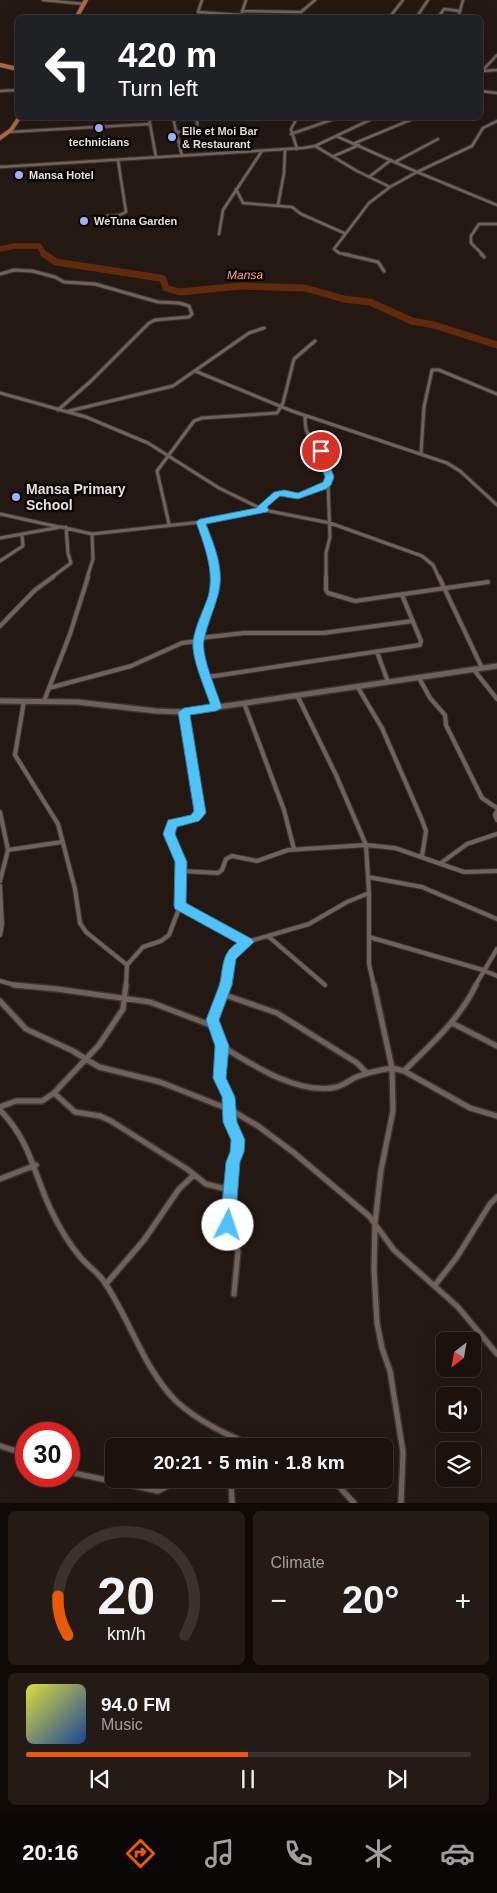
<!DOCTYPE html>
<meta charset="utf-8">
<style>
:root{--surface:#1b120e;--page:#241b17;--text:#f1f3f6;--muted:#a09e9e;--line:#39322e;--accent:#ea580c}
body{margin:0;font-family:Helvetica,sans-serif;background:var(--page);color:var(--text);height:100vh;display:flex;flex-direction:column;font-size:19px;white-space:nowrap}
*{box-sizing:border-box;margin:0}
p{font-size:16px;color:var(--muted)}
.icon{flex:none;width:28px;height:28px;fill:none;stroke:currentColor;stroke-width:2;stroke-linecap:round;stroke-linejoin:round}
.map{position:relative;height:1503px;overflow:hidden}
.side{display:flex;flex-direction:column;gap:8px;padding:8px;background:#0f0a08;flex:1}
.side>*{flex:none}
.banner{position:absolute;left:15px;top:15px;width:468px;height:105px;border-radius:8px;box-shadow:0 5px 20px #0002,0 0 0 1px var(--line);background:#202124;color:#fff;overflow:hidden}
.needle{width:32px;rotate:211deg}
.controls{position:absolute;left:436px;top:1332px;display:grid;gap:10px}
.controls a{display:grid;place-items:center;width:45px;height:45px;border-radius:8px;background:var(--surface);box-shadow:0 5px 20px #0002,0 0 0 1px var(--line);font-size:25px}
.speed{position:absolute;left:15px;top:1422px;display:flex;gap:10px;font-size:25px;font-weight:700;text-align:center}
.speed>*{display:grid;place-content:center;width:65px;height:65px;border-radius:50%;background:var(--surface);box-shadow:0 5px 20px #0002,0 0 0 1px var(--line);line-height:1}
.speed .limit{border:8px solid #d22;background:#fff;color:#111}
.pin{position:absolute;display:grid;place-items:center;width:42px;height:42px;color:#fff;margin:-21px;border:2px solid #fff;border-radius:50%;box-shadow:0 1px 5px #0007}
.me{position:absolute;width:55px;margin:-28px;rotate:4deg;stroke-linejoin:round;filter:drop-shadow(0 0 4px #0008)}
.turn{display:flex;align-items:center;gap:18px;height:105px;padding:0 20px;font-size:22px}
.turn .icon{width:65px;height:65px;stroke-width:2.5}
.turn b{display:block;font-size:35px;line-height:42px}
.big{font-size:38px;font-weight:700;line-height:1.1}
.side .card{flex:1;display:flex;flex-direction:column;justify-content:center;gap:8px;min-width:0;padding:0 18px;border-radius:8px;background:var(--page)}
.side .dial{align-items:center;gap:0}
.dial svg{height:130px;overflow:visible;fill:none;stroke:var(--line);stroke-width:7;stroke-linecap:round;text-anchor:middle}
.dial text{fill:var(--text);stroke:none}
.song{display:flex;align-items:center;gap:15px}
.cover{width:60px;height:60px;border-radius:8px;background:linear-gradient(135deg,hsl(60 70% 55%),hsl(220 70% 35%))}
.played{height:5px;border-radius:2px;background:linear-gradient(90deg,var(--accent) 50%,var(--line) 50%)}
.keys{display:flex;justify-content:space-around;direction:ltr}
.heat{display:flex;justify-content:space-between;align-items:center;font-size:28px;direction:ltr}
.side .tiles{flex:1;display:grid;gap:8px;grid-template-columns:1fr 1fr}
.card:last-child{grid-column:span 2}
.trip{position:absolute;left:105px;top:1438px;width:288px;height:50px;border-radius:8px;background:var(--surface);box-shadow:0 5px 20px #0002,0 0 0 1px var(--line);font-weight:700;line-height:50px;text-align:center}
.menu{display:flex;height:80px;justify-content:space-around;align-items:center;background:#0b0706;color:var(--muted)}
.menu .icon{width:35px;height:35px}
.menu .current{color:var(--accent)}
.menu b{font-size:22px;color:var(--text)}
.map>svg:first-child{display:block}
</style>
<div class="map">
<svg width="497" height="1503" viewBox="0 0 497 1503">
<rect width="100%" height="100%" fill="#241813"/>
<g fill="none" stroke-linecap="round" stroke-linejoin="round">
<path stroke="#622a0c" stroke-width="5.5" d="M0,249l14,-3h25l6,9"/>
<path stroke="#622a0c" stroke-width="7" d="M44,254l12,8 104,16 3,1 3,9 14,4 60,-6 65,2 39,11 26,3 42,19 22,4 63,20"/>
<defs>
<path id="street-far3" d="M43,0l41,4
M202,0l-4,12 42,3
M242,11l59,1 14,-12
M242,12l4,-12
M389,18l14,-18
M416,18l12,-18
M438,18l6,-9 16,2
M458,18l5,-18
M482,71l15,-16
M482,71l15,-1
M0,91l18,-1
M480,91l17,2
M173,118l9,38
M297,118l-6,11 6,20
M150,124l6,33
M8,132l142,-8 -1,-6
M177,132l20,-2v-12
M291,134l46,-16
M336,136l81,36 55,-26 11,-18 14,-7
M355,143l60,-25
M315,146l42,25 33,16
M334,156l25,-11
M395,162l43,-23
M0,167l303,-19 12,-2 59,-28
M369,177l22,-17
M236,189l7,14 49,4 9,7 43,19
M278,205l6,-32 1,-23
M106,216l14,-1 6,-3 -8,-52
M219,234l4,-24 39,-59
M349,255l-10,-2 -5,-4 35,-46 21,-16 27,-15 80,33
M483,255l-12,-12v-7l8,-12h18"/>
<path id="street-far2" d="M344,254l34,8 6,9
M481,254l3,3
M0,274l14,-4 18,1 23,6 9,5 31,2 63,18 21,1 10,3 3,8 -3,3 -34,3 -6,3 -58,58 -33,29
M195,371l97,40 155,52 13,8 37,34
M0,393l86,24 62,26 71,45 45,22 66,13 92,33 11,9 6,13
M69,411l104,-25 76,-53 15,-5
M421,453l3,-46 8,-37h7l58,24
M260,508l18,-14 6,-1 14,3 30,-13c3,-20 -12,-35 -21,-51 -2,-5 -2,-11 -2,-16
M0,514l59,13
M201,522l10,29 4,27
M169,524l-12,-53 37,-50 8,-3 75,-5 6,-10 11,-44 21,-18
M0,538l61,-11 31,7 109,-12 63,-12
M0,561l23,-15 -1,-11
M51,578l20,-15 -3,-10 -2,-26
M87,578l6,-19 -1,-25
M326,578v-25l4,-16 -2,-54"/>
<path id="street-far1" d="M215,577c0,23 -14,41 -16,63 -2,22 11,48 17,68
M326,577v13l2,3 27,8 133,-19
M439,577l43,91
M0,626l35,-36 18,-13
M200,638l44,-5h79l90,-12
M377,652l11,30
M474,670l23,29
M208,677l212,-32 1,-4 -19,-46
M419,678l11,20 15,17 1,10 36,73 15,10
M357,686l25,42 40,92 4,11 -4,25
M49,688l82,-22 51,-23 16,-2
M297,695l39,80 30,70 3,48v71l5,22
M24,701l-9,54 43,69 17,65 5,34 6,9 41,33
M44,701l26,-67 18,-57
M244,703l40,107 10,39
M497,811l-2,4 2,5
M0,812l8,38
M441,863l26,-19 30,-10
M182,871l36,2 4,-3 4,-11 6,-3 25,5 31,-11 78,-5 29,3 69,24 33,-1
M368,877l54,10 75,32
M0,881l8,-31 54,-8
M0,886l2,38 -2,11
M180,906l67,36
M268,936l57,49
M369,937l114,33 14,6
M0,981l18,5
M126,986l1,-21 16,-18 18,-6 8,-6 11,-29 1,-44 -12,-27 5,-13 21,-4 5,-5 -16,-101
M224,986l6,-28 5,-7 12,-9 62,-18 38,-22 22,-9
M475,986l22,-37"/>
<path id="street" d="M14,985l43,4 93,13 63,24
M374,985l18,83 12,3 66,37 27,8
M222,994l55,19 80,50 10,10
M0,1001l26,28 47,22 26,16 61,15 71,28 27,16 35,26 76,64 25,34 64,57 39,47
M452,1023l45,23
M222,1046c30,19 78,50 115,41 6,-2 12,-6 17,-9 12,-5 25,-8 38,-10l1,43 -12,59 -6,53 -1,47 3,53 5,25 8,23 13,81 -2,51
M404,1071c27,-27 55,-51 72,-86
M54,1093l21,19 25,4 11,5 76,48 19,15 24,6 8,-50 -8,-18 -2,-25 -8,-19 2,-32 -10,-26 13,-35
M0,1107l16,-6h26l12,-8 45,-48 24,-36 3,-24
M0,1110c31,32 33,62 51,100 8,17 18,34 30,48 8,9 18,15 24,25 25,37 38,84 70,117 22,21 51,34 78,46
M0,1179l36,-14
M230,1190l-3,45 11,16 -4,43
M106,1284l38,-44 35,-51 15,-14
M435,1285l22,-28 33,-53 7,-7
M0,1446l26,8
M234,1446l1,-8
M69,1472l89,19 24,-12
M231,1479l1,24
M324,1479l13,5 17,19"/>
<path id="secondary" d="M0,701l77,1 79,9 28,1 313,-46"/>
<path id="primary" d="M76,18l10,-18
M0,65l18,4
M0,138l11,-8 8,-12"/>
</defs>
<use href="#street-far3" stroke="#3d3431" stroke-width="4.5"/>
<use href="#street-far2" stroke="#3d3431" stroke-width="5"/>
<use href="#street-far1" stroke="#3d3431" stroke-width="6"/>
<use href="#street" stroke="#3d3431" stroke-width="8"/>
<use href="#secondary" stroke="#3d3431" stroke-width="8"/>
<use href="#primary" stroke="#3d3431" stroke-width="5.5"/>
<use href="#street-far3" stroke="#70625b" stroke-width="2.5"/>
<use href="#street-far2" stroke="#70625b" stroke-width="3"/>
<use href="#street-far1" stroke="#70625b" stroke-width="4"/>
<use href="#street" stroke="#70625b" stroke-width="5"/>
<use href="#secondary" stroke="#70625b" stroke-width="5"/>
<use href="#primary" stroke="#ae6844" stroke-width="4"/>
</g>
<path fill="#4fc3f7" stroke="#337fa1" d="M321,448l4,3 9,26 -3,8 -5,4 -28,10 -18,-3 -13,11 2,3 -2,2 -61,12c9,23 19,47 12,71 -4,15 -11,30 -14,45 -3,17 13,51 18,68l-6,3 -26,4 16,98 -7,8 -22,6 -2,7 12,28 -1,41 66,36 2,3 -18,17 -4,26 -13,35 10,26 -3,32 9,19 2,25 8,18 -1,12 -4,10 -5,63 -2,5 -5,2 -6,-2 -2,-5 6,-63 4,-10 1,-12 -8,-18 -1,-25 -9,-19 2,-32 -9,-26c4,-11 9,-23 13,-34 5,-17 1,-32 18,-43l-62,-34 -1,-3 1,-44 -12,-28 5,-14 23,-5 3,-4 -16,-99 6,-4 26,-4c-5,-16 -19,-46 -17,-63 2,-14 10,-30 15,-44 7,-26 -4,-52 -12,-75l4,-3 56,-11 18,-16 10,-2 14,3 25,-11 2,-5 -9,-26z"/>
<g fill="#9db4fd" stroke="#090504" stroke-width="2">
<circle cx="99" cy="128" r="5"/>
<circle cx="172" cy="137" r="5"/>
<circle cx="19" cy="175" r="5"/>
<circle cx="84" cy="221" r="5"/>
<circle cx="16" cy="497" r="5"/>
</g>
<g text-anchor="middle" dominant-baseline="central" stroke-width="5" stroke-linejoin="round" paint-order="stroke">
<g font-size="11" font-weight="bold" fill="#e6ddd9" stroke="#090504" text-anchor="start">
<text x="182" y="131">Elle et Moi Bar<tspan x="182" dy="13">&amp; Restaurant</tspan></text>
<text x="99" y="142" text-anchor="middle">technicians</text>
<text x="29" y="175">Mansa Hotel</text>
<text x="94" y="221">WeTuna Garden</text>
</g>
<g font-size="12" font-style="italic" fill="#ffa982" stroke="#090504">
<text transform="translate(245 275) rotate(-1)">Mansa</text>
</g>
<g font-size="14" font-weight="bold" fill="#e6ddd9" stroke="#090504" text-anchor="start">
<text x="26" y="489">Mansa Primary<tspan x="26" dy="16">School</tspan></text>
</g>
</g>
</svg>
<div class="controls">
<a><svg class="needle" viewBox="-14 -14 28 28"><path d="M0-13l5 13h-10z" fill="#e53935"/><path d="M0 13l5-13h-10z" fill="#a09e9e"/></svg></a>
<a><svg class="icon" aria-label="sound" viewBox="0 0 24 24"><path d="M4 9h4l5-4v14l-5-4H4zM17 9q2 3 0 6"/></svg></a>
<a><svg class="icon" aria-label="layers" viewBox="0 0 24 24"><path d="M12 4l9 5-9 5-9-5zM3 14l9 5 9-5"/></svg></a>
</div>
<div class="speed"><div class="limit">30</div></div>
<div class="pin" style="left:321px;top:451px;background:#d93025"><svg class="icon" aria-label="arrive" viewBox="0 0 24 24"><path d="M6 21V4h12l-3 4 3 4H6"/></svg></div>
<svg class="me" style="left:228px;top:1225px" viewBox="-20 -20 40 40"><circle r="19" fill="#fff"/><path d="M0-13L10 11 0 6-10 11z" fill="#4fc3f7"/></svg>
<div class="trip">20:21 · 5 min · 1.8 km</div>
<div class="banner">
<div class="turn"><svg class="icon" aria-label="left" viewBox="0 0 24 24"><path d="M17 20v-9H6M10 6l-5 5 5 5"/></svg><div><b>420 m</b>Turn left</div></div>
</div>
</div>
<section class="side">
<div class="tiles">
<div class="card dial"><svg viewBox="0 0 100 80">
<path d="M14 69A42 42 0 1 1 86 69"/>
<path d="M14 69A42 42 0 0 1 8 45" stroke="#ea580c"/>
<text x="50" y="56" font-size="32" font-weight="700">20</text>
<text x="50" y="72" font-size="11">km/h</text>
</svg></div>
<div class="card"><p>Climate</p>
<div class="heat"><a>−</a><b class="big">20°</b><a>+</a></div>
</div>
<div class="card">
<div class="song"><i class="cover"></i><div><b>94.0 FM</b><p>Music</p></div></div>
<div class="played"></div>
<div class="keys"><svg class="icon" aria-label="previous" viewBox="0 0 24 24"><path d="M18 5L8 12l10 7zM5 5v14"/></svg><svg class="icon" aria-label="pause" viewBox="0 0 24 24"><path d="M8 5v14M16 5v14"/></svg><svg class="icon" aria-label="next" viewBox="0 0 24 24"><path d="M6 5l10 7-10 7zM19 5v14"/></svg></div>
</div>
</div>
</section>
<nav class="menu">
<b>20:16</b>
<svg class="icon current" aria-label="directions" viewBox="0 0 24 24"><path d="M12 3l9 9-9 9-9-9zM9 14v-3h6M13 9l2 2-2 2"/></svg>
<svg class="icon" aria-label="music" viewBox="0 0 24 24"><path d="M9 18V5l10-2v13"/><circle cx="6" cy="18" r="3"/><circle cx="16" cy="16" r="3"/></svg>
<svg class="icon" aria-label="phone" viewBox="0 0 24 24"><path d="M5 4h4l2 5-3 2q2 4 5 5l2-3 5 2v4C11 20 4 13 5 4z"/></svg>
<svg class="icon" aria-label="climate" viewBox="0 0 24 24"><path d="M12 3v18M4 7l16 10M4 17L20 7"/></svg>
<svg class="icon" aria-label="car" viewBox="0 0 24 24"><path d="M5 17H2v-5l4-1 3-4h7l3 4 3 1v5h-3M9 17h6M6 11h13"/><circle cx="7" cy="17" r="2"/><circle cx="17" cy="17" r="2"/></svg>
</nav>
